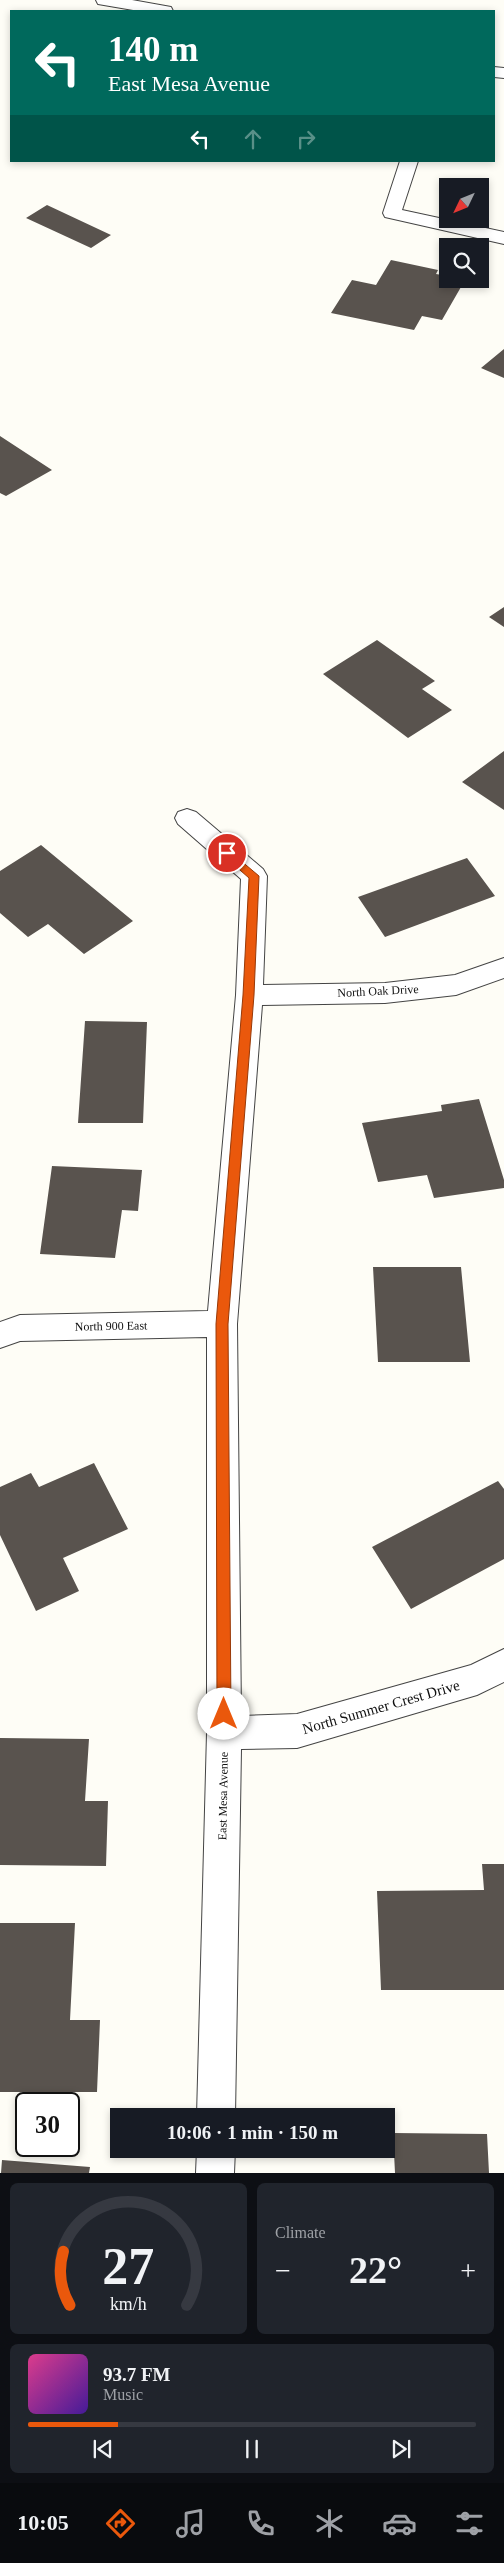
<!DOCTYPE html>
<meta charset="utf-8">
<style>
:root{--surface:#171b24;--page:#20242c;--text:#f1f3f6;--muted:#9ea1a6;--line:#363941;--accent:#ea580c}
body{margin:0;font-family:Georgia,serif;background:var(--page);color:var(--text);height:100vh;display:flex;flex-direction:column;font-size:19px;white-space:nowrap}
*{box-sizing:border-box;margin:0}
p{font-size:16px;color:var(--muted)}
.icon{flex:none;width:28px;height:28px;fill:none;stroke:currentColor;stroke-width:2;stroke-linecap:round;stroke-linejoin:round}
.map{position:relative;height:2173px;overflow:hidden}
.panel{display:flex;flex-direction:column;gap:10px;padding:10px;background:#0d0f14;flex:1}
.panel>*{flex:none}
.banner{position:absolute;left:10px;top:10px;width:485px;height:152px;border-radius:0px;box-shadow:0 2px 8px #0003;background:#00695c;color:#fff;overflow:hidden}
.needle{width:32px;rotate:227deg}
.fabs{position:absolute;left:439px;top:178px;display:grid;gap:10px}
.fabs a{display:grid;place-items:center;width:50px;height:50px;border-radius:0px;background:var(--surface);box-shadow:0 2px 8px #0003;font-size:25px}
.speed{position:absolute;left:15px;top:2092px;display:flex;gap:10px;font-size:25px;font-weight:700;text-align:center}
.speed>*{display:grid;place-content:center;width:65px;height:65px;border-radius:50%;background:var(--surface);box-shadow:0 2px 8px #0003;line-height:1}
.speed .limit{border:2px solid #111;border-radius:8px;background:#fff;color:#111}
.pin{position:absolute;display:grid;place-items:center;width:42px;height:42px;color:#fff;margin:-21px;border:2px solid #fff;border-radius:50%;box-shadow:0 1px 5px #0007}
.me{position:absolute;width:55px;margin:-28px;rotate:0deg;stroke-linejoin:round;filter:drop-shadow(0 0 4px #0008)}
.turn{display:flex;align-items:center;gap:18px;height:105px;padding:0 15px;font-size:22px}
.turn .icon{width:65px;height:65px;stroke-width:2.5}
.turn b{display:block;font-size:35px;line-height:42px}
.lanes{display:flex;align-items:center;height:48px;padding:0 15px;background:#0003;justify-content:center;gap:25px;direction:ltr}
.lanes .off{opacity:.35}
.big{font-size:38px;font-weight:700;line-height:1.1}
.panel .widget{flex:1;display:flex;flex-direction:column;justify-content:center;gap:8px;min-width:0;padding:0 18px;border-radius:8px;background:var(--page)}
.panel .dial{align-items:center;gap:0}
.dial svg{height:130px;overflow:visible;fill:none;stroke:var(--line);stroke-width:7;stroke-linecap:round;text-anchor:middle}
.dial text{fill:var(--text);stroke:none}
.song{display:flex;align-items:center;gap:15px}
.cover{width:60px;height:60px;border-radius:8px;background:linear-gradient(135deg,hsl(330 70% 55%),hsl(260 70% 35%))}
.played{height:5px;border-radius:2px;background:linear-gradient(90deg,var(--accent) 20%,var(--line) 20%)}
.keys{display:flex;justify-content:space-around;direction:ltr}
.heat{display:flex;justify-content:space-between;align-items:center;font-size:28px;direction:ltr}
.panel .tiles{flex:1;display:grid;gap:10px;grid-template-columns:1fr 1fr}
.widget:last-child{grid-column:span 2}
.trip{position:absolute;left:110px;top:2108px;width:285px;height:50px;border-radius:0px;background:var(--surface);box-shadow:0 2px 8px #0003;font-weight:700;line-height:50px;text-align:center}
.menu{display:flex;height:80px;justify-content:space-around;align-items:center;background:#090b0e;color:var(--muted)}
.menu .icon{width:35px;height:35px}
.menu .active{color:var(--accent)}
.menu b{font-size:22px;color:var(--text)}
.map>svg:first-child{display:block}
</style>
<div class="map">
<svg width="504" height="2173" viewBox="0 0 504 2173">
<rect width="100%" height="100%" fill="#fefdf6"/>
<path fill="#59534e" d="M47,205l64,30 -20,13 -65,-30z
M391,260l47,10 -2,4 12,2v3l17,1 -23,40 -20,-4 -8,14 -83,-17 21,-33 24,5z
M504,349v29l-23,-10z
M0,436l52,34 -46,26 -6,-3z
M504,607v20l-15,-10z
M377,640l58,41 -13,8 30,21 -44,28 -85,-64z
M504,751v59l-42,-28z
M41,845l92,76 -49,33 -36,-30 -20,13 -28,-24v-42z
M467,858l28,38 -110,41 -27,-40z
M85,1021l62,1 -4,101h-65z
M479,1099l25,81v8l-70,10 -7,-23 -49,7 -16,-59 80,-12 -1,-6z
M52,1166l90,4 -4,41 -16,-1 -7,48 -75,-4z
M373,1267h88l9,95h-92z
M94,1463l34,66 -65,29 16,33 -43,20 -36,-76v-48l31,-14 8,14z
M498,1481l6,8v70l-93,50 -39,-62z
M0,1738l89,1 -4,62h23l-2,65 -106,-1z
M482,1864h22v126h-123l-4,-99 107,-1z
M0,1923h75l-5,97h30l-3,72h-97z
M393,2133l94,1 2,39h-94z
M2,2160l88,7 -1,6h-88z"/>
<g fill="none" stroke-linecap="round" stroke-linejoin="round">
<defs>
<path id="minor" d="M96,0h36l39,7 2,4h-34l-41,-7z
M494,67l10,1v10l-10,-1z
M400,161h18l-16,49 102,22v12l-119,-27 -2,-4z
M187,809l9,3 67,57 4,7 -4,109 122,-2 70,-8 49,-17v20l-48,17 -71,8 -123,2 -25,319 4,392 56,-2 174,-49 33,-16v33l-27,13 -180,53 -56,1 -6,367h-38l10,-383v-396l-187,4 -20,7v-26l20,-7 188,-4 28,-316 5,-116 -63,-55 -3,-6 3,-6z
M197,2149h38l-1,24h-38z"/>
</defs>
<use href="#minor" stroke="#444" stroke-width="2"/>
<use href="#minor" fill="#fff" fill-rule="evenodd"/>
</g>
<path fill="#ea580c" stroke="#983908" d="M227,849l32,27 -5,119 -26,329 3,390 -2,5 -5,2 -5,-2 -2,-5 -1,-390 27,-329 6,-117 -25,-22 -2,-3z"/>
<g text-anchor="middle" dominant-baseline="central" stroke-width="5" stroke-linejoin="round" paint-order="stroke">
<g font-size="12" fill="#111" stroke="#fff">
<text transform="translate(378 991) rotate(-3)">North Oak Drive</text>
<text transform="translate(111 1326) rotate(-1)">North 900 East</text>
<text transform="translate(223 1796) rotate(-89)">East Mesa Avenue</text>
</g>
<g font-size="15" fill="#111" stroke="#fff">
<text transform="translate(381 1707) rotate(-16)">North Summer Crest Drive</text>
</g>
</g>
</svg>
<div class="fabs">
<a><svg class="needle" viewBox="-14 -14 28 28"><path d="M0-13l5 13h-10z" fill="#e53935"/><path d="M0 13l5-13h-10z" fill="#9ea1a6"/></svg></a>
<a><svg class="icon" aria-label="search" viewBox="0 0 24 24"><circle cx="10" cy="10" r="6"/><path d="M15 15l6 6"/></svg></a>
</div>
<div class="speed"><div class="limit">30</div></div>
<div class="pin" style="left:227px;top:853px;background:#d93025"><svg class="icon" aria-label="arrive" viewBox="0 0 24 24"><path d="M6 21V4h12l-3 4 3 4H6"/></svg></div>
<svg class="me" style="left:224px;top:1714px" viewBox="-20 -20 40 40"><circle r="19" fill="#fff"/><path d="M0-13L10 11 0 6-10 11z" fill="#ea580c"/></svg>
<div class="trip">10:06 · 1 min · 150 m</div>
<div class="banner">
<div class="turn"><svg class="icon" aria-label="left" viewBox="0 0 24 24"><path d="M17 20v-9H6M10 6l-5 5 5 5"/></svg><div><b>140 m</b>East Mesa Avenue</div></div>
<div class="lanes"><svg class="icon" aria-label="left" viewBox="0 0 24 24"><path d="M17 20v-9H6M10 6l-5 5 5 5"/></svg><svg class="icon off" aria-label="ahead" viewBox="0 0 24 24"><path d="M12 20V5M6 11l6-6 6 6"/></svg><svg class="icon off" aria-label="right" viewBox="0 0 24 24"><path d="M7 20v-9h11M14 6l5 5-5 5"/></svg></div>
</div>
</div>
<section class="panel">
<div class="tiles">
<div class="widget dial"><svg viewBox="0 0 100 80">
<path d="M14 69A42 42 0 1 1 86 69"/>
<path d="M14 69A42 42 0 0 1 10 36" stroke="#ea580c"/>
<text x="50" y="56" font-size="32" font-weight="700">27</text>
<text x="50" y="72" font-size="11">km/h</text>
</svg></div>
<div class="widget"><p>Climate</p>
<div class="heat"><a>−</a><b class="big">22°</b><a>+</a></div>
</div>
<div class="widget">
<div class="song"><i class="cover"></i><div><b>93.7 FM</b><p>Music</p></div></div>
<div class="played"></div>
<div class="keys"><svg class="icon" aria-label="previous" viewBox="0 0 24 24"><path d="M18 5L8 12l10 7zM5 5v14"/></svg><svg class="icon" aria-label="pause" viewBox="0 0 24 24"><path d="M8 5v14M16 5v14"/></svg><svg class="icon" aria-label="next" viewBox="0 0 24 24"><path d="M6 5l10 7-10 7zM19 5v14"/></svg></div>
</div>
</div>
</section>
<nav class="menu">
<b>10:05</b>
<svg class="icon active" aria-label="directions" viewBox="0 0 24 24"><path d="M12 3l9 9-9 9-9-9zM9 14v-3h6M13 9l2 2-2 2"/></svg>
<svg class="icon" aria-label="music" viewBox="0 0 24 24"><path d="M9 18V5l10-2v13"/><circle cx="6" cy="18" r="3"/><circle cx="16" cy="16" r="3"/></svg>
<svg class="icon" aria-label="phone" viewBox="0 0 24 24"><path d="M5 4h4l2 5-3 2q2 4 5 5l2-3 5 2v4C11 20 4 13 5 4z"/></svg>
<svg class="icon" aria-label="climate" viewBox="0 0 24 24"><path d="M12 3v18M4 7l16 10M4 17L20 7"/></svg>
<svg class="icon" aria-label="car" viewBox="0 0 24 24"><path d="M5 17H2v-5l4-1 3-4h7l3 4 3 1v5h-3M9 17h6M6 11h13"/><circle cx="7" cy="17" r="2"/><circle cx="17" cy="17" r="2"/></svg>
<svg class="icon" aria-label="filters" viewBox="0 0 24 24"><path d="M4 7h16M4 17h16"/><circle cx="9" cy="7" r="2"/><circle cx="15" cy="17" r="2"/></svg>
</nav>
